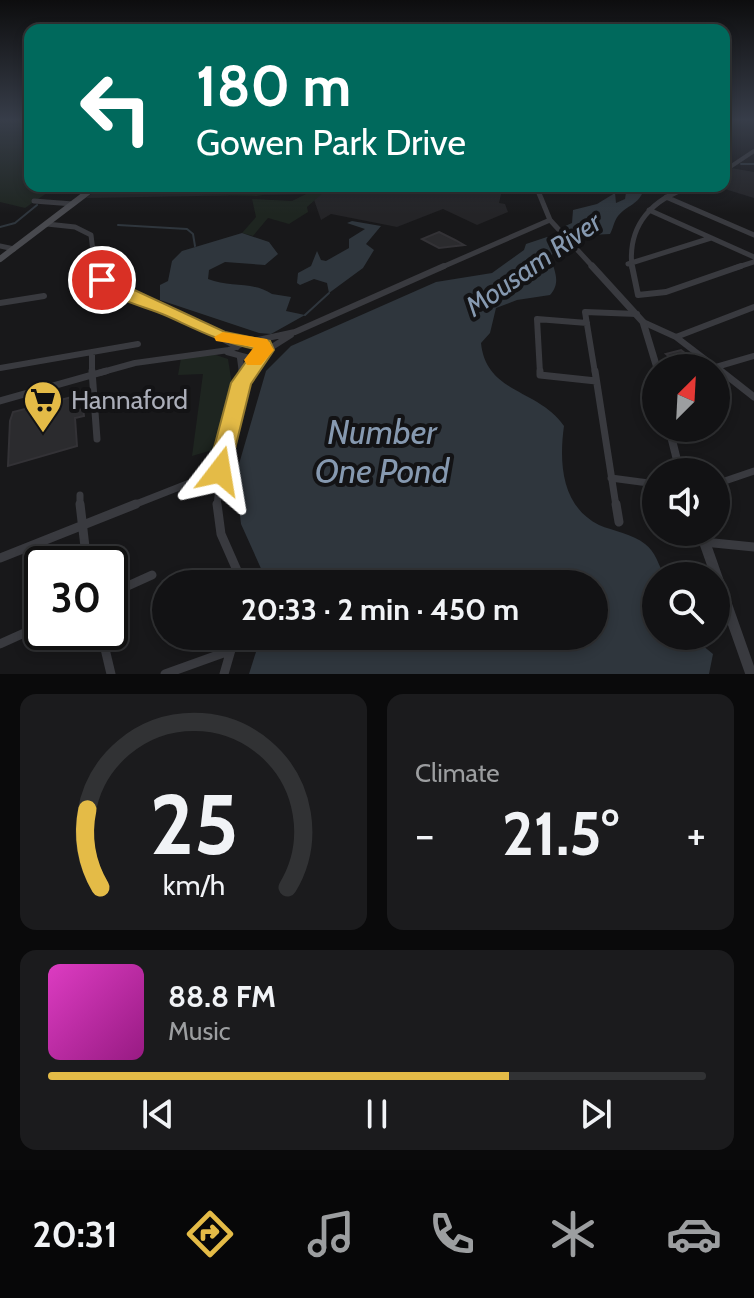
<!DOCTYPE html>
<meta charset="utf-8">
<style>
:root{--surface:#121214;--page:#1b1b1d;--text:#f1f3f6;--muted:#9c9ea0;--line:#313234;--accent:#e4bb47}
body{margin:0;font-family:Cabin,sans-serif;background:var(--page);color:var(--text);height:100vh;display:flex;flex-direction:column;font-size:30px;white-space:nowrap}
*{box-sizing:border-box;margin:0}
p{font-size:26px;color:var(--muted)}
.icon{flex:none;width:44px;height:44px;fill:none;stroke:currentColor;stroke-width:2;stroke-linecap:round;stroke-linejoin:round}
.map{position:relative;height:674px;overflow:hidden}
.panel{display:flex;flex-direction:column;gap:20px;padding:20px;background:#0a0a0b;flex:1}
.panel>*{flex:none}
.top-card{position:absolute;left:24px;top:24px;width:706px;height:168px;border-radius:16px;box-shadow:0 4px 12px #0003,0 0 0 2px var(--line);background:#00695c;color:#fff;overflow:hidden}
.needle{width:52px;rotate:24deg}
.tools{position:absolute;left:642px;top:354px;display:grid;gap:16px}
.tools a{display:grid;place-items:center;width:88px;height:88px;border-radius:50%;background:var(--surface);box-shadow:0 4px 12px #0003,0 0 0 2px var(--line);font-size:40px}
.speed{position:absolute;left:24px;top:546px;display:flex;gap:16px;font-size:40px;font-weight:700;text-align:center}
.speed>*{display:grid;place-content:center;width:104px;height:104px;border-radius:50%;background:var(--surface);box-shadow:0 4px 12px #0003,0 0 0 2px var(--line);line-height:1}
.speed .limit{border:4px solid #111;border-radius:12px;background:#fff;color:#111}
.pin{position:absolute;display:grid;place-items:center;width:68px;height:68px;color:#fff;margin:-34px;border:4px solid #fff;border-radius:50%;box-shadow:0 2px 8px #0007}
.me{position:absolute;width:88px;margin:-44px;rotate:14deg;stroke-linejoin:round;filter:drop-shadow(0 0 6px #0008)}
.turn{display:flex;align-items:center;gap:28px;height:168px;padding:0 40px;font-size:36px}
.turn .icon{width:104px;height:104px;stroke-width:2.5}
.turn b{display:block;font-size:56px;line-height:68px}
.big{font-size:60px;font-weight:700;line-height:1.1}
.panel .card{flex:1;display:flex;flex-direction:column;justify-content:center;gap:12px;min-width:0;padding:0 28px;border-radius:16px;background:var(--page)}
.panel .dial{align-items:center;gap:0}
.dial svg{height:208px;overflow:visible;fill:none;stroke:var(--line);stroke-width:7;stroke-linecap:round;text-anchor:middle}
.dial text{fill:var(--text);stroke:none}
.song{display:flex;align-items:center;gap:24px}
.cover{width:96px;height:96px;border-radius:12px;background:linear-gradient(135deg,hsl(310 70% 55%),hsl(310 70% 35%))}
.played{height:8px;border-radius:4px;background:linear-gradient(90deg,var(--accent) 70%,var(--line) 70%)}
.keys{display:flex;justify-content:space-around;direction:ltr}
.heat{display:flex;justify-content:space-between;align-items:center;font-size:44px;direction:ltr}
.panel .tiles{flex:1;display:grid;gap:20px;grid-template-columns:1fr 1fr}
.card:last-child{grid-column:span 2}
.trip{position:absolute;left:152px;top:570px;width:456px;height:80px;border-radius:40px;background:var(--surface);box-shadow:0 4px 12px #0003,0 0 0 2px var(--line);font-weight:700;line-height:80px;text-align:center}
.menu{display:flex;height:128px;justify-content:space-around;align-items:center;background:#070708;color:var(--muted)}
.menu .icon{width:56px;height:56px}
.menu .selected{color:var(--accent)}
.menu b{font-size:36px;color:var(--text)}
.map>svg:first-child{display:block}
</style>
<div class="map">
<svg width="754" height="674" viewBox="0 0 754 674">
<rect width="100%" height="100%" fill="#18181a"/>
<path fill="#242427" d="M731,168l23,4v26l-39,-12h9v-13z
M102,186h401l-4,17 6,1 3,8 -31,13 -34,-16 -46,18 -66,-13 -10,6 -9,-26 -226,4z"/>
<path fill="#1e2520" d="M0,120h30v66h27l-32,22 -25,-6z
M173,186h138l-54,10 -85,-3 -4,-3z
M322,186l5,3 -20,18 1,5 -19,12 -21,-6 -15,18 -11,-3 14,-16 -4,-18 40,2z
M213,354l15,5 4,25 -16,65 -24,7 11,-82 -25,1 3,-17z"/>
<path fill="#2f363d" d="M627,186h17c-2,18 -16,18 -26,30 -4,5 -5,13 -8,18l-38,2 -9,-9 9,-4 1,-13 24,-6 18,-11 1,10 9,-4z
M352,221l29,5 -15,18 8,6 -11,18 -34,25 -2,-10 -13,-4 -14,6 -3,-2 1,-10 13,-7 6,-15 4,9 5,1 23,-13v-9l16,-10 -18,-6z
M242,233l27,9 9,12 -13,11 -40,-3 -16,8 -1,9c22,9 45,2 64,15l19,3 -5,14 19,4 -34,19 -12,-1 -99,-33v-15l8,-4 4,-20 10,-10z
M547,237l16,4 -13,16c5,14 11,26 0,38l-33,5 -21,8 -6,25 -9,10c5,51 58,46 83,83 -5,36 -3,80 35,99 14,6 34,9 46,19 10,7 14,21 19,32h-8v60h35l22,18 -4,20h-460l12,-38h333v-52h-326l-27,-60 -4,-35 2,-25 27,-93 25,-25 145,-64 56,-9 32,-23 2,-6z"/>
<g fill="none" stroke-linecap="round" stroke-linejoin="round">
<path stroke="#2f363d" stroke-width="2" d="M724,158l7,3
M741,164h13
M118,225l69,4 6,5 2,12
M0,227l15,-4 22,-18
M305,315l24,-22"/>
</g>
<path fill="#2b2b2e" stroke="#333236" stroke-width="2" d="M439,232l16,8 9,5 -25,3 -17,-9z
M681,350l23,18h-20l-18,-14z
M72,397l2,14 9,-2 1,7 -9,2 2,28 -69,20 2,-45 3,-9z"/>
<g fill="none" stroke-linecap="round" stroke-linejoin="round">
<path stroke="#393a3f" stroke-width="4" d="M724,171l30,-20"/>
<path stroke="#393a3f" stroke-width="5" d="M564,186l28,3
M666,197l88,38
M34,201l39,3
M649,210l105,47
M47,224l28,3 16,8 4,33
M0,246l14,3
M628,264l83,-26
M440,268l110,-48
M632,268c-5,-44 21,-70 61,-82
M735,268l19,-6"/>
<path stroke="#393a3f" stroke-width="6" d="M93,266l13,18 75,32 56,31
M632,266l6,29
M638,295l28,-3 75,-26
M0,303l44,-7
M643,322l33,15 47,36
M676,337l78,-30
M227,352l26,7 38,-24
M240,358l2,15
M716,367l38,-11
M0,368l138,-24
M92,373v-21
M99,373l36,-10 94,-13 15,-7 51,-11 149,-66
M246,373l10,-16
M540,373l-3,-54 50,4
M595,373l-10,-61 52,2"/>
<path stroke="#393a3f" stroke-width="7" d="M92,371l5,68
M242,371l1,8
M540,371v4l56,6
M595,371l21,135
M721,371l33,26
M0,401l106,-30
M611,478l45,6
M716,484l38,-13
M80,495v11
M131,506l89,-35
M217,506l7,-67 23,-68"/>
<path stroke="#393a3f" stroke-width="9" d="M80,504l7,60
M217,504l4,30 22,50
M616,504l3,18
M704,542l50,5
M0,558l136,-54
M110,594l42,-19
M101,632l10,42
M0,644l42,-19
M165,674l64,-23
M224,674l11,-38"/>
<path stroke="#393a3f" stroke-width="5" d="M536,186l14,34 44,48"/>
<path stroke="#393a3f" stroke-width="7" d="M592,266l51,56 14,46"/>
<path stroke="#393a3f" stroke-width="8" d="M669,428l11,44"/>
<path stroke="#393a3f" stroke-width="11" d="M701,532l50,142"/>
<path stroke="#48494e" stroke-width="6" d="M0,259l96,-73"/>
</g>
<linearGradient id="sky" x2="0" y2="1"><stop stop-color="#0d0d0e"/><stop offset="0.56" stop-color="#373d49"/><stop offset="1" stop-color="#373d49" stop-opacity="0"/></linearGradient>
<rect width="754" height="214" fill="url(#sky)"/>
<path fill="#e4bb47" stroke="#947a2e" stroke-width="2" d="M102,275l123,57 45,9 4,9 -23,34 -23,93h-17l-3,-6 23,-88 24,-34c-37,-8 -55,-18 -88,-33 -25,-11 -55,-15 -73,-36z"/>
<path fill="#f59e0b" d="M223,332l44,7 7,11 -13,15h-14l-3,-5 10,-13 -38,-6 -2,-4z"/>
<defs>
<symbol id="supermarket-pin" viewBox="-11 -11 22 30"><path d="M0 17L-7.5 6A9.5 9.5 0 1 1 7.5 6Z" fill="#e4bb47" stroke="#131315"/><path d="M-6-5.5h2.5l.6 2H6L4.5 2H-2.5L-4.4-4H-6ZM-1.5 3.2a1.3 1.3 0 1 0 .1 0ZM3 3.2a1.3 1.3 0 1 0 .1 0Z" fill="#111"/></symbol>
</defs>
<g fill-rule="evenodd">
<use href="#supermarket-pin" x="21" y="378" width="44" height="60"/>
</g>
<g text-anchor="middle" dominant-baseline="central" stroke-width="8" stroke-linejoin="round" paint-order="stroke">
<g font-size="26" fill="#abaeb9" stroke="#131315" text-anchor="start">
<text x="71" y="400">Hannaford</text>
</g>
<g font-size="28" font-style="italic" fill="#8699b0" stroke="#131315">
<text transform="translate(533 264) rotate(-35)">Mousam River</text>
</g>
<g font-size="34" font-style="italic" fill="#8699b0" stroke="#131315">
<text x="382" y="432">Number<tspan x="382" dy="39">One Pond</tspan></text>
</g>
</g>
</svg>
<div class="tools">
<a><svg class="needle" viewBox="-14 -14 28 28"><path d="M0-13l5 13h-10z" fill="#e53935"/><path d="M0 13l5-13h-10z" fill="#9c9ea0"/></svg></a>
<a><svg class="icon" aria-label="sound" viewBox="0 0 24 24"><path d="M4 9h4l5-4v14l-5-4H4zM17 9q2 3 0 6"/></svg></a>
<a><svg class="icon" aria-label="search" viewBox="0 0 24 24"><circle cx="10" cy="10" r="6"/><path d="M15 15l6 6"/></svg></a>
</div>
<div class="speed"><div class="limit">30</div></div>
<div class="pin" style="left:102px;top:280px;background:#d93025"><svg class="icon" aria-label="arrive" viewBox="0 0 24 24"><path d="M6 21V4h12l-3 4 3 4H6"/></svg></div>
<svg class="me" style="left:220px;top:471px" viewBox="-20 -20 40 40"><path d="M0-17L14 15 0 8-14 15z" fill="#e4bb47" stroke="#fff" stroke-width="4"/></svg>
<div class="trip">20:33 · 2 min · 450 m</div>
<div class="top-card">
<div class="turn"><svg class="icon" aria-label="left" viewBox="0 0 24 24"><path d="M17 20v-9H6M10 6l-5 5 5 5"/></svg><div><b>180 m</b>Gowen Park Drive</div></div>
</div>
</div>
<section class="panel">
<div class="tiles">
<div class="card dial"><svg viewBox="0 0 100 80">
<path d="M14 69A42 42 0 1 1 86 69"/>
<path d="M14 69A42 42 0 0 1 9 39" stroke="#e4bb47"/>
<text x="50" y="56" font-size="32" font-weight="700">25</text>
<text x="50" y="72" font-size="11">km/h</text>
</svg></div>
<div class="card"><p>Climate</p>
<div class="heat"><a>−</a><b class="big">21.5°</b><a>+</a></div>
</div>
<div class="card">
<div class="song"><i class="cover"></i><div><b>88.8 FM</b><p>Music</p></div></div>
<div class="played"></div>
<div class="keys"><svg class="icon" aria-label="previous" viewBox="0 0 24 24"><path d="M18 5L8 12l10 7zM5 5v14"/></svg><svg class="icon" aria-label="pause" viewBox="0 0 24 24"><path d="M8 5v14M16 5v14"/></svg><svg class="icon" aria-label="next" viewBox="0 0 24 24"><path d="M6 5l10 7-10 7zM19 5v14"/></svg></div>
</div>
</div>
</section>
<nav class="menu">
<b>20:31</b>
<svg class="icon selected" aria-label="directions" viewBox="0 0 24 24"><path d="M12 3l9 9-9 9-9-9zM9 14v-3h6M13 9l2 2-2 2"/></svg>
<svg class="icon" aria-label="music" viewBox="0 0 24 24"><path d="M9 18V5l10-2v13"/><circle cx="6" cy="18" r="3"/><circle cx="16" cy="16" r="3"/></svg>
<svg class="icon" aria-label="phone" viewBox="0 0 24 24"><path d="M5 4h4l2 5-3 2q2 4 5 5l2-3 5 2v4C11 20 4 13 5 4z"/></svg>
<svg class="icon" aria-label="climate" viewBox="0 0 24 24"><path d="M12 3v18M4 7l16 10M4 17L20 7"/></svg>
<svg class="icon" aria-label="car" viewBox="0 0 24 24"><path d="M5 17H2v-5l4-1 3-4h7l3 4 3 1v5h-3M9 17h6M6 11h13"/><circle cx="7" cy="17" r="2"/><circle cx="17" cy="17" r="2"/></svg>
</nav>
